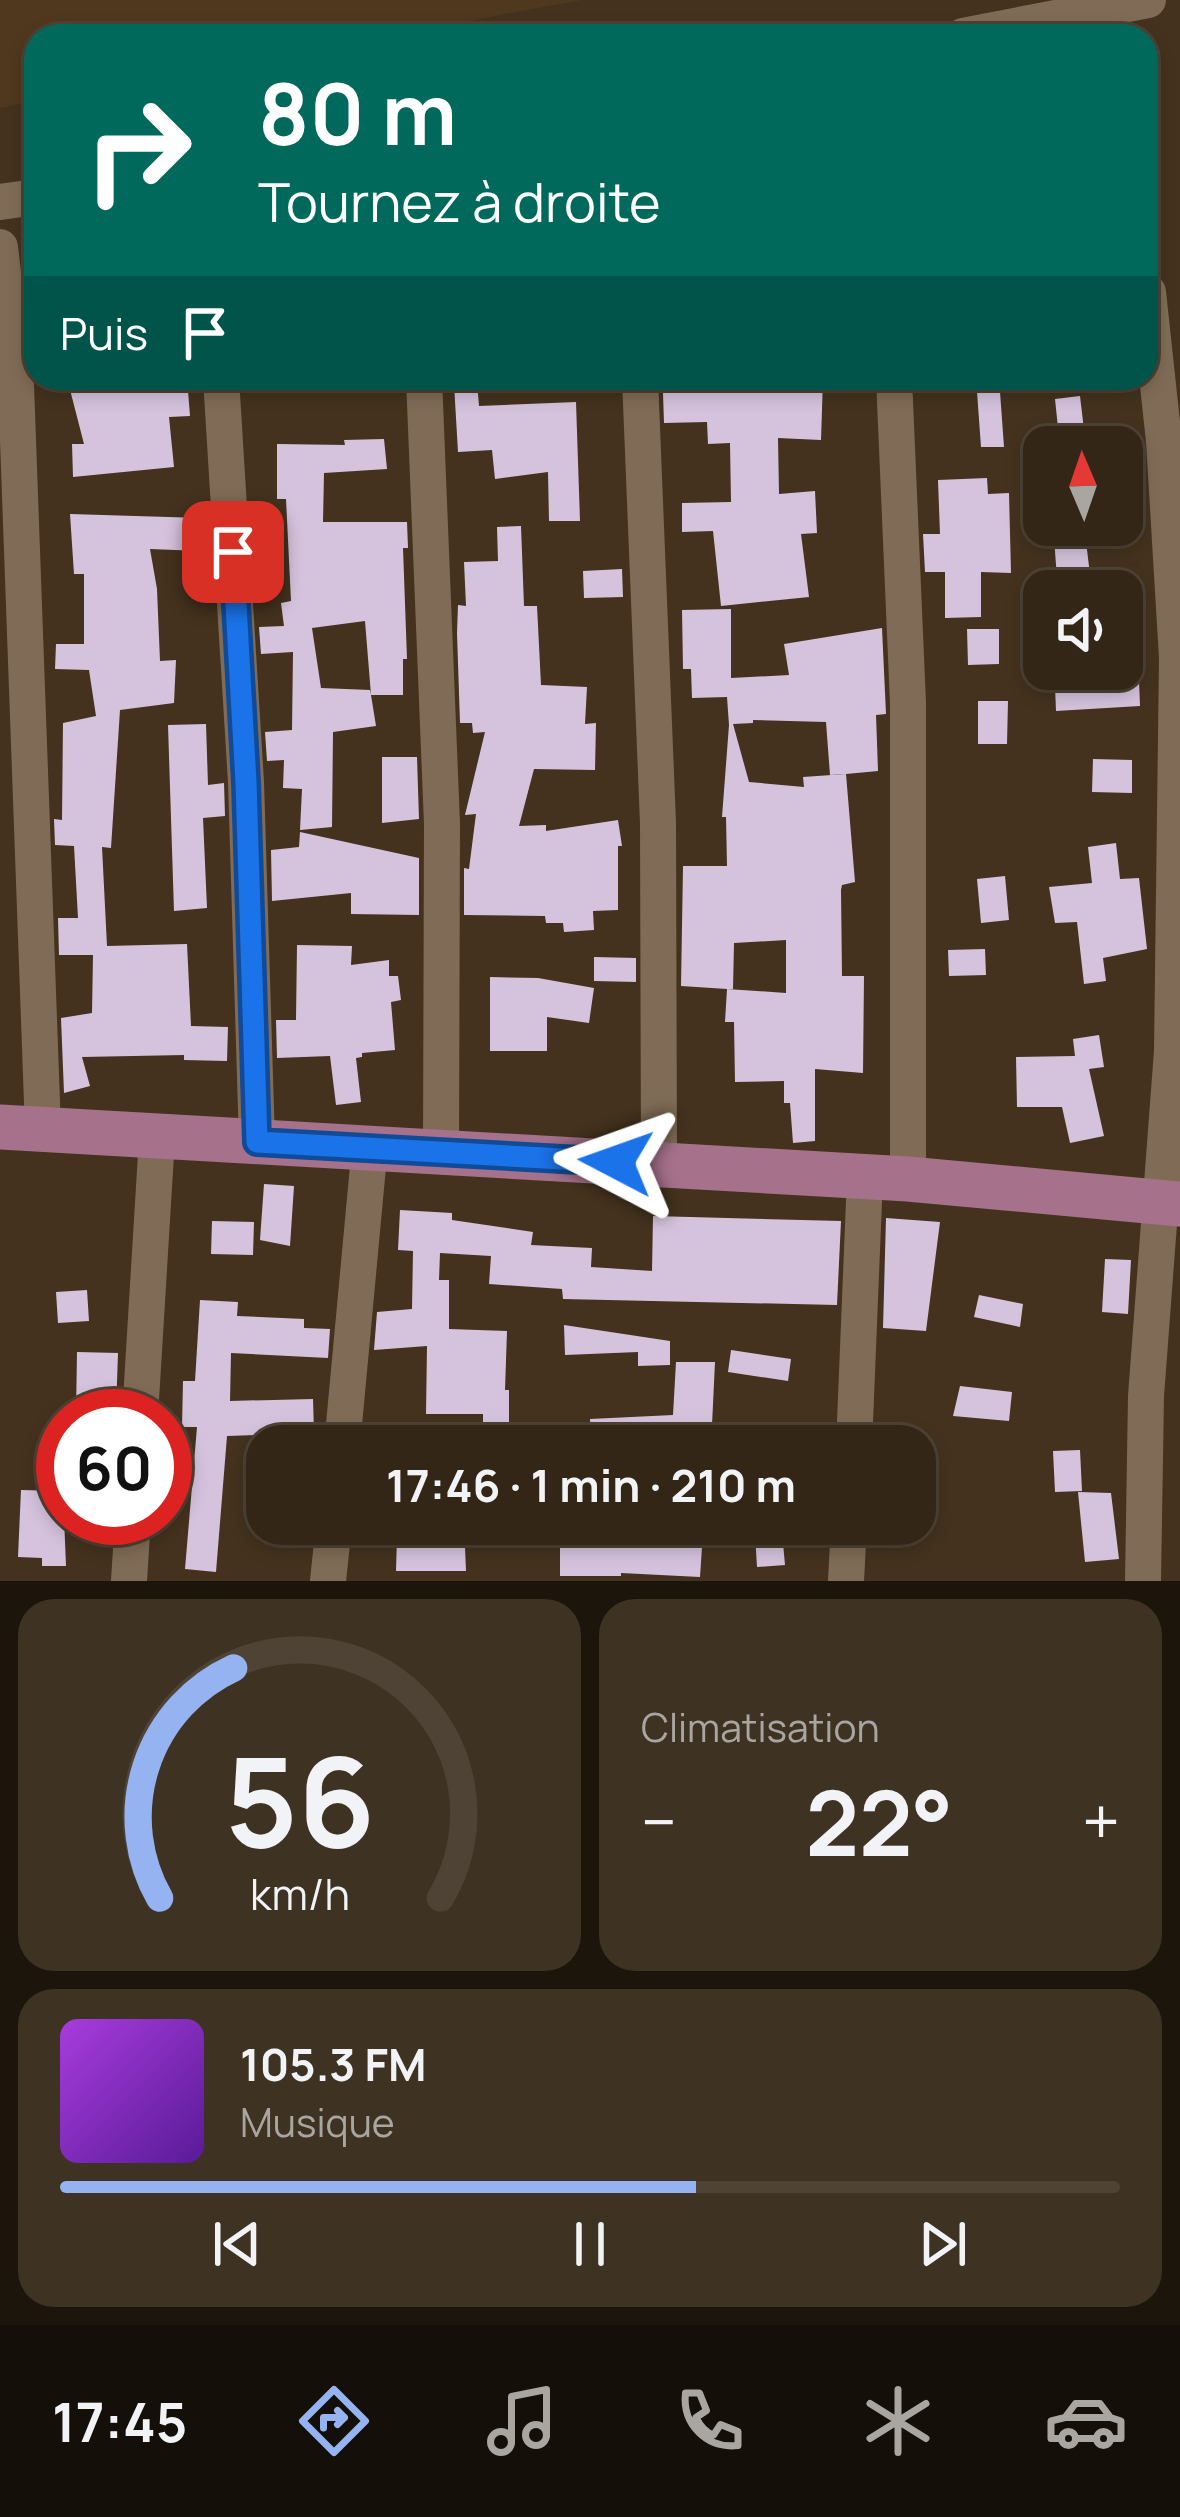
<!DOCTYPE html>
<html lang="fr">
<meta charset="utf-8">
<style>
:root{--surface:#332616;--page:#3e3223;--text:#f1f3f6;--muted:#a9a5a1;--line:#4e4335;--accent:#95b2f1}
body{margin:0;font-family:Manrope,sans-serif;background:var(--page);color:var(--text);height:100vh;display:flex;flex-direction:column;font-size:45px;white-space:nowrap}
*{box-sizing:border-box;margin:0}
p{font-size:39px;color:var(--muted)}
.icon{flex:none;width:66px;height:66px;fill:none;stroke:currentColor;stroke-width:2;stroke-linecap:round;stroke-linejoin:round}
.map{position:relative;height:1581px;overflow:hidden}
.panel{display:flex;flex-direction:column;gap:18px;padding:18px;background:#1c150c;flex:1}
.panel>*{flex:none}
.top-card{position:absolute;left:24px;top:24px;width:1134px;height:366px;border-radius:36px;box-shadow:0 6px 18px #0003,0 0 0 3px var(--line);background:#00695c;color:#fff;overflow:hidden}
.needle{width:78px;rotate:358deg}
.tools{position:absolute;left:1023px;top:426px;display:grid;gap:24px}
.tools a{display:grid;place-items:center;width:120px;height:120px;border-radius:24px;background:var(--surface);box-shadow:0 6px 18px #0003,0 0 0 3px var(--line);font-size:60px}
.speed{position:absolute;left:36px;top:1389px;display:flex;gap:24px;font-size:60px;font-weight:700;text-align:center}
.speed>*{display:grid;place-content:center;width:156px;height:156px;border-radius:50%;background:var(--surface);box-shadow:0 6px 18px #0003,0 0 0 3px var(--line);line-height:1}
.speed .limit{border:18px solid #d22;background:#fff;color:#111}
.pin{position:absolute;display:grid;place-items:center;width:102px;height:102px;color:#fff;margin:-51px;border-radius:24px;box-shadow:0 6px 18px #0006}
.me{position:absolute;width:132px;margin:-66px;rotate:274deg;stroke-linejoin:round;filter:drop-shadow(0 0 9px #0008)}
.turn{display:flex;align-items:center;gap:42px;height:252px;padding:0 36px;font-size:54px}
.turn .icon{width:156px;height:156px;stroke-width:2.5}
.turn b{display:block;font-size:84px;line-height:102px}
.then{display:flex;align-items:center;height:114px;padding:0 36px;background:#0003;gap:24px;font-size:45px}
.big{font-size:90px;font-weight:700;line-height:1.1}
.panel .tile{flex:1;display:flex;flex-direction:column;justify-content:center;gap:18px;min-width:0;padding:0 42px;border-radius:36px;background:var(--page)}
.panel .dial{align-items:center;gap:0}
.dial svg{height:312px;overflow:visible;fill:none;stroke:var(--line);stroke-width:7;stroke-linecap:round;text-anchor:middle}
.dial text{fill:var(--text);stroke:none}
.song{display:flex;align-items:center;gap:36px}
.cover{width:144px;height:144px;border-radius:18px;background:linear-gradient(135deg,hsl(280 70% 55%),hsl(270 70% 35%))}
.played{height:12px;border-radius:6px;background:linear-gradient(90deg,var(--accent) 60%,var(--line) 60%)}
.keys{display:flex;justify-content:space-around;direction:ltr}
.heat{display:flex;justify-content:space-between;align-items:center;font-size:66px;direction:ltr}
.panel .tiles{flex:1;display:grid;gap:18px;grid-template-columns:1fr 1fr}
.tile:last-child{grid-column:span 2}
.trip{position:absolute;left:246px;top:1425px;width:690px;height:120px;border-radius:36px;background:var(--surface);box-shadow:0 6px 18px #0003,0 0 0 3px var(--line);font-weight:700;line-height:120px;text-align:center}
.dock{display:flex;height:192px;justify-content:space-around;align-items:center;background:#140f09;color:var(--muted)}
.dock .icon{width:84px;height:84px}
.dock .on{color:var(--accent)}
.dock b{font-size:54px;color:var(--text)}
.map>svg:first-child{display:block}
</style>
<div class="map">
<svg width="1180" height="1581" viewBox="0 0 1180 1581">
<rect width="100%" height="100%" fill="#44321e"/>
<path fill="#4f381e" d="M0,0h582l-194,36h-352v65l-36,7z"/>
<path fill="#d5c3dd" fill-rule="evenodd" d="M67,378h32v5l88,-5 3,38 -21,1 5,50 -101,10 -1,-33h12z
M671,378h152l-2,62 -43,-2 1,56 36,-3 2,42 -16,1 8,63 -88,9 -8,-75 -31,1v-29l49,-1 -1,-59 -22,1 -1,-22 -43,1 -1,-30 8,-1z
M976,378h23l5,69h-23z
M477,382l2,24 97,-4 4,119h-31l-1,-49 -53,7 -3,-29 -34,2 -4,-68z
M1080,396l6,51h-26l-5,-48z
M384,439l3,30 -63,4 -1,49h84l1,26h-5l4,111h-4v36h-32l5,31 -43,6 -1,95 -32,3 2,-41 -19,-1 1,-28 -17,1 -2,-29 27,-2 1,-78 -32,2 -2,-27 25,-1 -3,-23 10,-2 -5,-102h-9v-55l68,1 -1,-5zM365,621l6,74 -1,-5 -49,-2 -9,-60z
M987,478l1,16 21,-1 2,80 -30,-1v45l-36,1v-46h-20l-2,-38h17l-2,-54z
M70,514l131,4v4l6,-1 2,24h-8v6l-51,-2 7,40 3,72 16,-1 -2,43 -54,7 -9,138 -9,-1 5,99 80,-2 4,82 37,1 -1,34 -43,-1v-5l-102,2 8,29 -26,7 -3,-75 31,-5 1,-58h-34l-1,-37h20l-4,-72 -19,-1 -1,-26 8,1 1,-97 33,-7 -7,-46 -34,-1 1,-25h28v-70h-10z
M1053,525h31l8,66h-34z
M521,526l3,80h13l4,79 46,2 -2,37 11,-1 -1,47 -61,-1 -15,57 27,-1v6l72,-11 4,26h-4v64l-25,1 1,19 -30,2 -1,-9h-17l-1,-7 -81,-1v-47l5,1 7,-55 -11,1 20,-83 -12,1 -1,-10h-12l-3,-90 1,-28 8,1 -2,-44 34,-1 -1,-34z
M622,569l1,28 -39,1 -1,-27z
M731,609v69l58,-3 -5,-31 98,-16 4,86 -10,1 2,56 -32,3 9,108 -13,3 -1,5 1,86h22l-1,97 -48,-4v72l-22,2 -3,-40h-6v-22l-49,1 -1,-60h-9l2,-33 -46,-3 2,-120h44l-1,-49h-4l7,-92 -2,-28 -35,1 -1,-29h-8l-1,-59zM753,720l73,2 4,53 16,-1 -43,3 1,10 -55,-5 -16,-58 20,-1zM786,940v53l-59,-4h6l1,-46z
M967,629h32v35l-31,1z
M1139,681l1,25 -84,5 -1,-25z
M978,701h30l-1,43h-29z
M206,724l2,61 16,-2 1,33 -22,2 4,90 -33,3 -6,-186z
M382,757h35l2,62 -37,4z
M1093,759l39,1v33l-40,-1z
M300,832l119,26v57l-68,-1v-21l-79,8 -1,-51 28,-3z
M1116,843l4,36 19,-1 8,71 -44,9 3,23 -22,3 -7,-62 -22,1 -6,-36 43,-4 -4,-36z
M1005,876l4,44 -28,3 -4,-44z
M297,945l55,1 -1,19 38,-5v16h9l3,24 -10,2 4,48 -33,3v4l-6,1 5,44 -25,3 -6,-49 -53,2 -1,-38h20z
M985,949l1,26 -37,1 -1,-26z
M594,957l42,1v24l-42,-1z
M490,977l48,1 56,10 -5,35 -42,-6v34h-57z
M1099,1035l5,32 -15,2 15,67 -34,7 -8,-36h-45l-1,-50 59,-1 -2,-17z
M264,1184l30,2 -4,60 -30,-6z
M400,1210l52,3v7l81,12 -2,13 61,3 -1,19 61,4 1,-55 188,5 -4,84 -274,-6 -1,-10 -73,-5 2,-28 -51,-3 -1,27h10v49l58,2 -2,59h4v33h-26v-9h-57l1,-68 -53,4 3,-38 35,-3 1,-58 -15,-1z
M886,1218l54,4 -14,109 -43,-3z
M212,1221l42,1 -1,33 -42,-1z
M1105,1259l26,1 -3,54 -26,-2z
M87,1290l2,31 -31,2 -2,-31z
M979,1295l44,9 -3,23 -46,-10z
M200,1300l38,2 -1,14 67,3v9l26,1 -2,29 -97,-5 -1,48 83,-2 1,34 -87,3 -11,136 -31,-3 12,-142h-15l1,-46h12z
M564,1325l106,16v24l-32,1v-14l-73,3z
M731,1350l60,9 -3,22 -60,-9z
M77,1352l41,1 -2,58 -40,3z
M676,1362h39l-4,84h-120l-1,-27 83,-4z
M960,1386l52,6 -3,29 -56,-5z
M1080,1450l2,41 -27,1 -2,-41z
M21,1490l42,1 3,75h-24v-8l-24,-1z
M1078,1492l33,1 8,66 -34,3z
M433,1524h31l2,47h-70l1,-35h37z
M560,1524h61v19l81,4 -2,30 -79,-4v3h-61z
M782,1532l3,33 -28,2 -2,-33z"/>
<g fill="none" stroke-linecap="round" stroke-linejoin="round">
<path stroke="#806c56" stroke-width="36" d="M963,36l185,-36
M0,202l36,-5
M0,247l16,138 27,745
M221,378l25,404 11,360
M424,378l18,446 -1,328
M640,378l18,445 1,342
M894,378l14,325v476
M140,1416l17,-278
M342,1446l28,-301
M854,1446l11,-269
M129,1581l4,-63
M328,1581l6,-57
M846,1581l3,-57
M1143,1581l3,-185 26,-345 5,-393 -13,-217 -16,-149"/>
<path stroke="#a5718b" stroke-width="45" d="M0,1127l908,52 272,25"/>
</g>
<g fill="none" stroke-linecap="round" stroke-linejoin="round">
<defs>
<path id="route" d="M233,552l13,230 11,360 359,20"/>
</defs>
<use href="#route" stroke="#114b97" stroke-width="30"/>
<use href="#route" stroke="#1a73e8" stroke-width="21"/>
</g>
</svg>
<div class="tools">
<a><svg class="needle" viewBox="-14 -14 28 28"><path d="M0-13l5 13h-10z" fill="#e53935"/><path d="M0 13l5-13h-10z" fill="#a9a5a1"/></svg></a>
<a><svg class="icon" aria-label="sound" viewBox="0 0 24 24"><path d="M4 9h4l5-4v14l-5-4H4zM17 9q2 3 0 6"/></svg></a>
</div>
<div class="speed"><div class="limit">60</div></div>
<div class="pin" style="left:233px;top:552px;background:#d93025"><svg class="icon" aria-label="arrive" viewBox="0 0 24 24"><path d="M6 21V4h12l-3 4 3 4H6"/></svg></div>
<svg class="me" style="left:616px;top:1162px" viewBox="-20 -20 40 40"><path d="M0-17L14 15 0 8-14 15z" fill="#1a73e8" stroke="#fff" stroke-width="4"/></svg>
<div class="trip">17:46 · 1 min · 210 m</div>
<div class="top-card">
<div class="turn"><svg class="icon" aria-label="right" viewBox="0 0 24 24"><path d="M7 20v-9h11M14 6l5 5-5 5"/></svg><div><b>80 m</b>Tournez à droite</div></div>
<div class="then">Puis<svg class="icon" aria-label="arrive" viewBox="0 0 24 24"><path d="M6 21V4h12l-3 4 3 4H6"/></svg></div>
</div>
</div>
<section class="panel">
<div class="tiles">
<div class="tile dial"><svg viewBox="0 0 100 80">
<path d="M14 69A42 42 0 1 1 86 69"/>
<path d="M14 69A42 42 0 0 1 33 10" stroke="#95b2f1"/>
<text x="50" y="56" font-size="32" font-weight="700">56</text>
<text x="50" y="72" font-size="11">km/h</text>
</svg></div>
<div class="tile"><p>Climatisation</p>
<div class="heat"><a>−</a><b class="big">22°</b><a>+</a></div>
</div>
<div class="tile">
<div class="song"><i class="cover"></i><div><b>105.3 FM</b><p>Musique</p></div></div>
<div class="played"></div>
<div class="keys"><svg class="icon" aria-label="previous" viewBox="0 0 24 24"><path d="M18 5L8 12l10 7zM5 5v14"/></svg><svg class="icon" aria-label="pause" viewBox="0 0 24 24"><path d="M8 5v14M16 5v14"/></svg><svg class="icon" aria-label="next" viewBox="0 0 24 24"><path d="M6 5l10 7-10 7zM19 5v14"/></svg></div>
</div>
</div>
</section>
<nav class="dock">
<b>17:45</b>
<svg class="icon on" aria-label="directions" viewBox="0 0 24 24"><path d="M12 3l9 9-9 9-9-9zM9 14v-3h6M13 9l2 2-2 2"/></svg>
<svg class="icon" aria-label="music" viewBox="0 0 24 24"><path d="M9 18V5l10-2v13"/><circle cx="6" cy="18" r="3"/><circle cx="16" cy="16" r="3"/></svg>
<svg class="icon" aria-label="phone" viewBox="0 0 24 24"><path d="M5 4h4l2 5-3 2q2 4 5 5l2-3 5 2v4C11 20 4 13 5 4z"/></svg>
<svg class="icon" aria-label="climate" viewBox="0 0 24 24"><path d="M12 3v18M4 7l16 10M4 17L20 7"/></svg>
<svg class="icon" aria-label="car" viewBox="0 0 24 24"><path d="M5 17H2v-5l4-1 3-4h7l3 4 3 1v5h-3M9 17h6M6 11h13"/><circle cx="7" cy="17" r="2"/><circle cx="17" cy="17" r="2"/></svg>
</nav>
